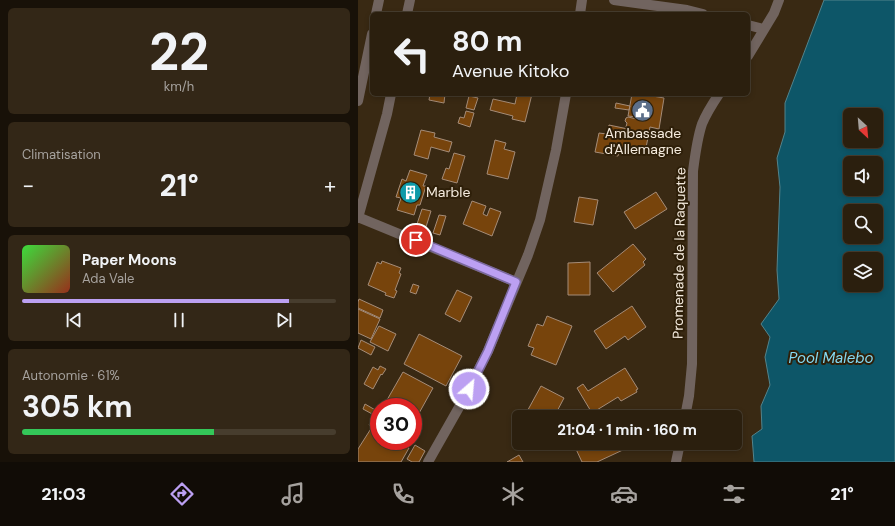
<!DOCTYPE html>
<html lang="fr">
<meta charset="utf-8">
<style>
:root{--surface:#2b1f0e;--page:#332717;--text:#f1f3f6;--muted:#a6a29e;--line:#473d2e;--accent:#bca0f2}
body{margin:0;font-family:"DM Sans",sans-serif;background:var(--page);color:var(--text);height:100vh;display:flex;flex-direction:column;font-size:15px;white-space:nowrap}
*{box-sizing:border-box;margin:0}
p{font-size:13px;color:var(--muted)}
.icon{flex:none;width:22px;height:22px;fill:none;stroke:currentColor;stroke-width:2;stroke-linecap:round;stroke-linejoin:round}
.map{position:relative;flex:1;overflow:hidden}
.drawer{display:flex;flex-direction:column;gap:8px;padding:8px;background:#181108;width:358px}
.drawer>*{flex:none}
.top-card{position:absolute;left:12px;top:12px;width:380px;height:84px;border-radius:6px;box-shadow:0 2px 6px #0003,0 0 0 1px var(--line);background:#2b1f0e;color:var(--text);overflow:hidden}
.needle{width:26px;rotate:154deg}
.fabs{position:absolute;left:485px;top:108px;display:grid;gap:8px}
.fabs a{display:grid;place-items:center;width:40px;height:40px;border-radius:6px;background:var(--surface);box-shadow:0 2px 6px #0003,0 0 0 1px var(--line);font-size:20px}
.speed{position:absolute;left:12px;top:398px;display:flex;gap:8px;font-size:20px;font-weight:700;text-align:center}
.speed>*{display:grid;place-content:center;width:52px;height:52px;border-radius:50%;background:var(--surface);box-shadow:0 2px 6px #0003,0 0 0 1px var(--line);line-height:1}
.speed .limit{border:6px solid #d22;background:#fff;color:#111}
.pin{position:absolute;display:grid;place-items:center;width:34px;height:34px;color:#fff;margin:-17px;border:2px solid #fff;border-radius:50%;box-shadow:0 1px 4px #0007}
.me{position:absolute;width:44px;margin:-22px;rotate:27deg;stroke-linejoin:round;filter:drop-shadow(0 0 3px #0008)}
.turn{display:flex;align-items:center;gap:14px;height:84px;padding:0 16px;font-size:18px}
.turn .icon{width:52px;height:52px;stroke-width:2.5}
.turn b{display:block;font-size:28px;line-height:34px}
.big{font-size:30px;font-weight:700;line-height:1.1}
.drawer .widget{flex:1;display:flex;flex-direction:column;justify-content:center;gap:6px;min-width:0;padding:0 14px;border-radius:6px;background:var(--page)}
.drawer .dial{align-items:center;gap:0}
.dial b{font-size:52px;line-height:1}
.song{display:flex;align-items:center;gap:12px}
.cover{width:48px;height:48px;border-radius:6px;background:linear-gradient(135deg,hsl(120 70% 55%),hsl(10 70% 35%))}
.played{height:4px;border-radius:2px;background:linear-gradient(90deg,var(--accent) 85%,var(--line) 85%)}
.keys{display:flex;justify-content:space-around;direction:ltr}
.heat{display:flex;justify-content:space-between;align-items:center;font-size:22px;direction:ltr}
.charge{height:6px;border-radius:3px;background:linear-gradient(90deg,#34c759 61%,var(--line) 0)}
.trip{position:absolute;left:154px;top:410px;width:230px;height:40px;border-radius:6px;background:var(--surface);box-shadow:0 2px 6px #0003,0 0 0 1px var(--line);font-weight:700;line-height:40px;text-align:center}
.dock{display:flex;height:64px;justify-content:space-around;align-items:center;background:#110c06;color:var(--muted)}
.dock .icon{width:28px;height:28px}
.dock .selected{color:var(--accent)}
.dock b{font-size:18px;color:var(--text)}
main{display:flex;flex:1;min-height:0}
.map>svg:first-child{display:block}
</style>
<main>
<section class="drawer">
<div class="widget dial"><b>22</b><p>km/h</p></div>
<div class="widget"><p>Climatisation</p>
<div class="heat"><a>−</a><b class="big">21°</b><a>+</a></div>
</div>
<div class="widget">
<div class="song"><i class="cover"></i><div><b>Paper Moons</b><p>Ada Vale</p></div></div>
<div class="played"></div>
<div class="keys"><svg class="icon" aria-label="previous" viewBox="0 0 24 24"><path d="M18 5L8 12l10 7zM5 5v14"/></svg><svg class="icon" aria-label="pause" viewBox="0 0 24 24"><path d="M8 5v14M16 5v14"/></svg><svg class="icon" aria-label="next" viewBox="0 0 24 24"><path d="M6 5l10 7-10 7zM19 5v14"/></svg></div>
</div>
<div class="widget"><p>Autonomie · 61%</p><b class="big">305 km</b><div class="charge"></div></div>
</section>
<div class="map">
<svg width="537" height="462" viewBox="0 0 537 462">
<rect width="100%" height="100%" fill="#392913"/>
<path fill="#0d5668" stroke="#53838b" fill-rule="evenodd" d="M466,0h71v462h-141l-2,-26 10,-7 -1,-23 9,-21 -5,-28 5,-20 -9,-13 18,-25 -2,-29 3,-83 -3,-29 8,-26v-29zM492,115h26v26h-26zM492,163h26v26h-26zM492,211h26v26h-26zM492,259h26v26h-26z"/>
<path fill="#77440c" stroke="#a58c78" d="M72,94h15l-1,9 -15,-3z
M159,94h15l-7,28 -13,-3 1,-3 -23,-6 3,-11 22,5z
M274,94h9l23,4 -5,31 -9,-2 -5,26 -26,-4 -1,7 -23,-4 4,-19 8,1 2,-9 19,4 1,-1 -3,-1 1,-4 -2,-2 1,-3 2,-1 9,2v-2l-9,-1z
M111,96l9,2 -4,12 -8,-2z
M258,103l14,3 -1,4 -14,-2z
M108,111l8,2 -4,14 -12,-4 2,-6 4,1z
M63,130l14,3 -1,4 18,5 -3,10 -18,-5 -3,12 -14,-4z
M137,140l11,3 -2,6 11,3 -7,27 -21,-5z
M96,153l11,3 -8,27 -15,-4 4,-11 3,1z
M52,170l17,5 -4,11h3l-6,19h-3l-3,10 -17,-5 4,-12 -5,-1 6,-18 4,2z
M298,192l11,17 -32,20 -11,-17z
M221,197l19,3 -5,25 -19,-3z
M114,201l14,5 -3,8 4,2 3,-8 11,4 -9,24 -29,-12z
M64,209l9,2 -6,19 -9,-3z
M81,215l7,1 -6,19 -7,-2z
M275,244l13,15 -3,3 2,3 -32,27 -16,-19z
M24,261l19,7 -2,5 2,1 -6,16 2,1 -3,7 -9,-3 1,-2 -18,-8 9,-23 4,2z
M232,262v33h-22v-32z
M55,284l6,2 -3,8 -6,-2z
M99,290l15,7 -12,25 -15,-8z
M1,299l24,11 -3,8 -22,-10v-6z
M274,306l14,21 -18,13 -3,-4 -19,13 -12,-18z
M0,309l22,10 -9,20 -13,-6z
M189,316l25,10 -16,39 -25,-10 3,-7 -6,-2 9,-22 6,2z
M21,326l17,8 -8,17 -18,-9z
M61,334l43,22 -16,30 -42,-22z
M3,340l14,7 -4,8 -13,-7z
M22,366l6,3 -4,6 -1,-1 -8,15 -9,-5 9,-17 5,3z
M267,368l13,21 -2,1 1,2 -16,9 -3,-4 -26,16 -15,-25 6,-4 5,7z
M45,372l30,16 -20,36v-17h-30z
M183,386l23,12 -10,19h-30z
M7,404l12,7 -3,4 -11,-6z
M16,417l5,3v21h18l12,7 -8,14h-43v-13l14,-22 -3,-2z
M225,443h39l3,6 -28,13h-15l-7,-15z
M57,445l10,6 -6,11h-7l-5,-3z
M161,455l4,7h-16z"/>
<g fill="none" stroke-linecap="round" stroke-linejoin="round">
<path stroke="#71645f" stroke-width="10" d="M256,0l73,10 16,4
M222,14l2,-14
M390,25l15,4
M390,56l26,-43 5,-13
M0,217l158,65
M327,417l4,-21 3,-32 1,-193c2,-15 4,-32 9,-47 4,-10 11,-21 17,-30
M70,462l34,-60 26,-51 40,-96 12,-35 16,-70 10,-56
M318,462l4,-19"/>
<path stroke="#71645f" stroke-width="10" d="M18,14l3,-14
M49,14l3,-14
M0,101l14,-67
M0,218l29,-104 4,-20"/>
</g>
<g fill="none" stroke-linecap="round" stroke-linejoin="round">
<defs>
<path id="route" d="M58,240l100,42 -28,69 -19,38"/>
</defs>
<use href="#route" stroke="#7a689d" stroke-width="10"/>
<use href="#route" stroke="#bca0f2" stroke-width="7"/>
</g>
<defs>
<symbol id="civic-disc" viewBox="-11 -11 22 22"><circle r="9.5" fill="#5c6f8a" stroke="#2e1f09"/><path d="M-.6-6.5H3V-4.5H.6V-3L4-1V1h2V6H-6V1h2V-1L-.6-3ZM-1.2 2.5V6h2.4V2.5Z" fill="#fff"/></symbol>
<symbol id="building-disc" viewBox="-11 -11 22 22"><circle r="9.5" fill="#0f9aa8" stroke="#2e1f09"/><path d="M-4-6H4V6H1V3H-1V6H-4ZM-2.5-4.3h1.7v1.8h-1.7ZM.8-4.3h1.7v1.8H.8ZM-2.5-1h1.7V.8h-1.7ZM.8-1h1.7V.8H.8Z" fill="#fff"/></symbol>
</defs>
<g fill-rule="evenodd">
<use href="#civic-disc" x="272" y="98" width="25" height="25"/>
<use href="#building-disc" x="40" y="180" width="25" height="25"/>
</g>
<g text-anchor="middle" dominant-baseline="central" stroke-width="4" stroke-linejoin="round" paint-order="stroke">
<g font-size="14" fill="#f5ebde" stroke="#2e1f09">
<text x="285" y="133">Ambassade<tspan x="285" dy="16">d'Allemagne</tspan></text>
<text x="68" y="192" text-anchor="start">Marble</text>
</g>
<g font-size="14" fill="#f5ebde" stroke="#2e1f09">
<text transform="translate(321 253) rotate(-89)">Promenade de la Raquette</text>
</g>
<g font-size="15" font-style="italic" fill="#85daf4" stroke="#2e1f09">
<text x="473" y="358">Pool Malebo</text>
</g>
</g>
</svg>
<div class="fabs">
<a><svg class="needle" viewBox="-14 -14 28 28"><path d="M0-13l5 13h-10z" fill="#e53935"/><path d="M0 13l5-13h-10z" fill="#a6a29e"/></svg></a>
<a><svg class="icon" aria-label="sound" viewBox="0 0 24 24"><path d="M4 9h4l5-4v14l-5-4H4zM17 9q2 3 0 6"/></svg></a>
<a><svg class="icon" aria-label="search" viewBox="0 0 24 24"><circle cx="10" cy="10" r="6"/><path d="M15 15l6 6"/></svg></a>
<a><svg class="icon" aria-label="layers" viewBox="0 0 24 24"><path d="M12 4l9 5-9 5-9-5zM3 14l9 5 9-5"/></svg></a>
</div>
<div class="speed"><div class="limit">30</div></div>
<div class="pin" style="left:58px;top:240px;background:#d93025"><svg class="icon" aria-label="arrive" viewBox="0 0 24 24"><path d="M6 21V4h12l-3 4 3 4H6"/></svg></div>
<svg class="me" style="left:111px;top:389px" viewBox="-20 -20 40 40"><circle r="17" fill="#bca0f2" stroke="#fff" stroke-width="3"/><path d="M0-11L8 9 0 5-8 9z" fill="#fff"/></svg>
<div class="trip">21:04 · 1 min · 160 m</div>
<div class="top-card">
<div class="turn"><svg class="icon" aria-label="left" viewBox="0 0 24 24"><path d="M17 20v-9H6M10 6l-5 5 5 5"/></svg><div><b>80 m</b>Avenue Kitoko</div></div>
</div>
</div>
</main>
<nav class="dock">
<b>21:03</b>
<svg class="icon selected" aria-label="directions" viewBox="0 0 24 24"><path d="M12 3l9 9-9 9-9-9zM9 14v-3h6M13 9l2 2-2 2"/></svg>
<svg class="icon" aria-label="music" viewBox="0 0 24 24"><path d="M9 18V5l10-2v13"/><circle cx="6" cy="18" r="3"/><circle cx="16" cy="16" r="3"/></svg>
<svg class="icon" aria-label="phone" viewBox="0 0 24 24"><path d="M5 4h4l2 5-3 2q2 4 5 5l2-3 5 2v4C11 20 4 13 5 4z"/></svg>
<svg class="icon" aria-label="climate" viewBox="0 0 24 24"><path d="M12 3v18M4 7l16 10M4 17L20 7"/></svg>
<svg class="icon" aria-label="car" viewBox="0 0 24 24"><path d="M5 17H2v-5l4-1 3-4h7l3 4 3 1v5h-3M9 17h6M6 11h13"/><circle cx="7" cy="17" r="2"/><circle cx="17" cy="17" r="2"/></svg>
<svg class="icon" aria-label="filters" viewBox="0 0 24 24"><path d="M4 7h16M4 17h16"/><circle cx="9" cy="7" r="2"/><circle cx="15" cy="17" r="2"/></svg>
<b>21°</b>
</nav>
